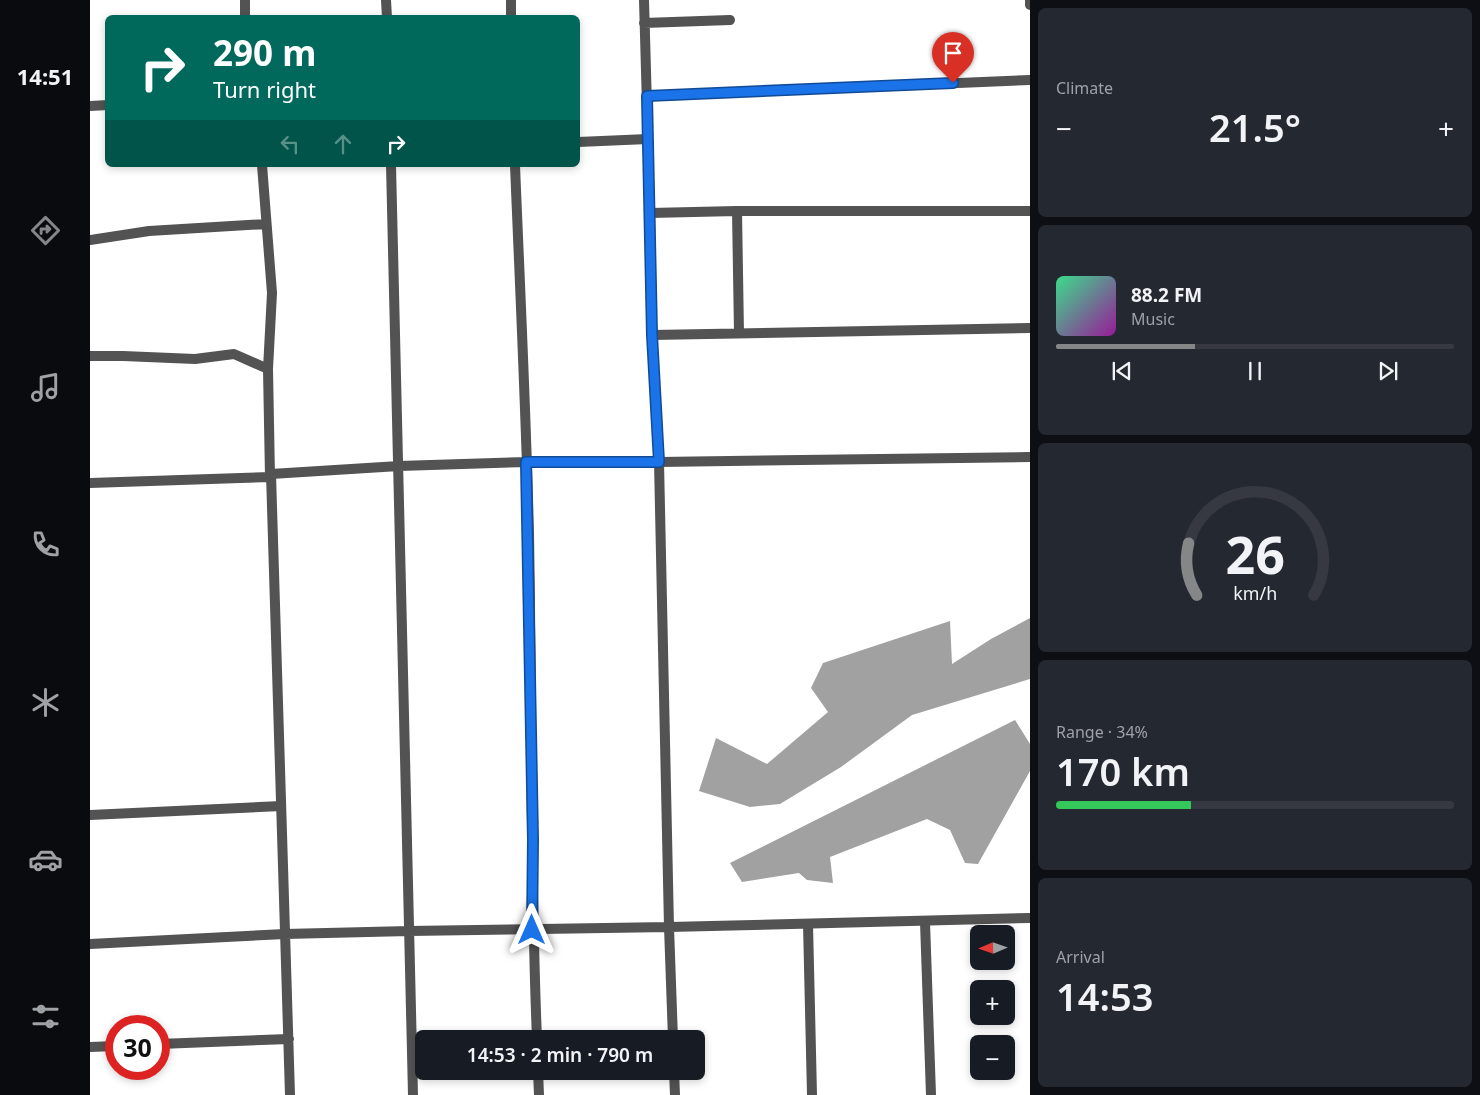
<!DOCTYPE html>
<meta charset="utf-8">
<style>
:root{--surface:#171b24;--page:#242831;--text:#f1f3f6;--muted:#9ea1a6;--line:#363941;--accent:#858687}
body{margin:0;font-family:"Noto Sans",sans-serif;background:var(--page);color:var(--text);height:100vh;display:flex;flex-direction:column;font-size:19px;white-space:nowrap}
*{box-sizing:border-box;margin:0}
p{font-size:16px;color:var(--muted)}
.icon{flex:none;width:28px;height:28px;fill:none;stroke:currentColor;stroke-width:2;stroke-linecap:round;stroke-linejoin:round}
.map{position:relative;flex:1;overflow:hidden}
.side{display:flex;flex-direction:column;gap:8px;padding:8px;background:#0d0f14;width:450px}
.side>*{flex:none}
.hud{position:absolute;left:15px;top:15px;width:475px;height:152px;border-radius:8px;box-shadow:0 2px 8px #0003;background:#00695c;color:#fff;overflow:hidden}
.needle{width:32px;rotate:268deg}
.tools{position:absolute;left:880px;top:925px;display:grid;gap:10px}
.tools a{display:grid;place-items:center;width:45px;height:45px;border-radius:8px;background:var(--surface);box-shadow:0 2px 8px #0003;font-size:25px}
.speed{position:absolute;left:15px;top:1015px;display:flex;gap:10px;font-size:25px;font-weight:700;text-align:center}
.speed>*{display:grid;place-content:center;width:65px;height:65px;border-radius:50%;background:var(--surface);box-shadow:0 2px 8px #0003;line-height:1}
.speed .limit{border:8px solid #d22;background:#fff;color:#111}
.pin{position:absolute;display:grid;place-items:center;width:42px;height:42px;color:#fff;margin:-51px -21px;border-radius:50% 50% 50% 0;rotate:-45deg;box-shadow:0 0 5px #0007}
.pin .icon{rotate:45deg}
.me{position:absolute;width:55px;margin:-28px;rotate:0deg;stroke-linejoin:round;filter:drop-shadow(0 0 4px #0008)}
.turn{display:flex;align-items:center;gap:18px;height:105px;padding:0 25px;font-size:22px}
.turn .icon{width:65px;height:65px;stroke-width:2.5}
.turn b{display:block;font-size:35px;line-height:42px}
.lanes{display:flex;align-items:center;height:48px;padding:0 25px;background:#0003;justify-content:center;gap:25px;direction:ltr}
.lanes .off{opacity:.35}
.big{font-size:38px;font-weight:600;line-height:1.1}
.side .tile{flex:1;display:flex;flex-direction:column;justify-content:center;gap:8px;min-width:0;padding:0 18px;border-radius:8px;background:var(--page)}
.side .dial{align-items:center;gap:0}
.dial svg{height:130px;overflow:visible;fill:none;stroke:var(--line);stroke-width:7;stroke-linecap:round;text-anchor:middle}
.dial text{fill:var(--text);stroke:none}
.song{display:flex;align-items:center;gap:15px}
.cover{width:60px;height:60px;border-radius:8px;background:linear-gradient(135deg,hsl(150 70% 55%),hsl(300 70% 35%))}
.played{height:5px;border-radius:2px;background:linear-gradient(90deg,var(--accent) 35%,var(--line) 35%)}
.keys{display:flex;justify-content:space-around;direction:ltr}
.heat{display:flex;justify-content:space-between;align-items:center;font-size:28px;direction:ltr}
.charge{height:8px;border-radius:4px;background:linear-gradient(90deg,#34c759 34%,var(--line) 0)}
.trip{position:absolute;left:325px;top:1030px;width:290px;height:50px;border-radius:8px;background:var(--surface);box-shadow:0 2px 8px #0003;font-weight:600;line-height:50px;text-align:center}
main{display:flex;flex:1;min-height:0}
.menu{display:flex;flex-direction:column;width:90px;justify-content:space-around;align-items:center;background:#090b0e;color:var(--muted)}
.menu .icon{width:35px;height:35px}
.menu .on{color:var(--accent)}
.menu b{font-size:22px;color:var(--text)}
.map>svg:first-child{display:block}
</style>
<main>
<nav class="menu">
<b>14:51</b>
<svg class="icon on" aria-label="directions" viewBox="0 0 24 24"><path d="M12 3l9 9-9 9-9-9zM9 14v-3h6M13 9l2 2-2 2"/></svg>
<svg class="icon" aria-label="music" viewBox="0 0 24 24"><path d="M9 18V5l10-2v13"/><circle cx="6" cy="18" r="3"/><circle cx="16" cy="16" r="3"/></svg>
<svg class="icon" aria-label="phone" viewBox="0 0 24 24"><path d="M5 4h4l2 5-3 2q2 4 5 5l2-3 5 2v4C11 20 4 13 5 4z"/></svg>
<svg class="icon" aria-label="climate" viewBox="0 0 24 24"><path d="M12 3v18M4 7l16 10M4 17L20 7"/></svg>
<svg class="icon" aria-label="car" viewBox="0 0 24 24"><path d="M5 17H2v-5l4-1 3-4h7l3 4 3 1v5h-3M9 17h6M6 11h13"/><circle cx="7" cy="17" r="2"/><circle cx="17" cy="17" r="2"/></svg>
<svg class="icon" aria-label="filters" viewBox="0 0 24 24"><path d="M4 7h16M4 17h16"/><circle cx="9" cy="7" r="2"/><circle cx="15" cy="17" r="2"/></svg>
</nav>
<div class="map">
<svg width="940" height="1095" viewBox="0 0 940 1095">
<rect width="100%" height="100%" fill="#fff"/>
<path fill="#a1a1a1" d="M940,618v61l-118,36 -71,52 -61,37 -30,3 -51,-16 17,-53 51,26 61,-52 -17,-24 12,-25 127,-42 2,43 39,-25z
M925,720l15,24v27l-52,93 -13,-1 -15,-33 -23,-11 -97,38 3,26 -26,-3 -8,-7 -57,9 -12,-19z"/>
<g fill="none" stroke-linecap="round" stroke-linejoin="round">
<path stroke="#535353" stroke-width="10" d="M155,0v18
M296,0l1,18
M421,0v18
M554,0l6,213 2,122 7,127 10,465 4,112
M940,0v5
M554,23l86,-3
M557,96l383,-16
M0,106l18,-1
M488,142l70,-3
M172,165l10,128 -4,76 2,108
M301,165l22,930
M425,165c5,123 11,246 14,369 3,168 1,337 8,505
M647,211l2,122
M560,213l87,-2h293
M0,240l59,-9 117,-7
M562,335l378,-7
M0,356h33l72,3 39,-5 34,15
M181,474l19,621
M0,483l180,-6 1,-3 128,-8 128,-4h132l371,-5
M0,815l191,-9
M835,922l6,173
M718,924l4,171
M0,944l195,-10 124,-3 260,-4 361,-9
M69,1044l130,-5
M0,1047l26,-1
M448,1071l1,24
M584,1071l1,24"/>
</g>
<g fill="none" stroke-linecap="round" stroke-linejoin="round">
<defs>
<path id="route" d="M442,930l1,-90 -7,-378h133l-7,-127 -5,-239 306,-13"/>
</defs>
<use href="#route" stroke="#114b97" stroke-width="12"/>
<use href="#route" stroke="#1a73e8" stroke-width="9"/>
</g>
</svg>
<div class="tools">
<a><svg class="needle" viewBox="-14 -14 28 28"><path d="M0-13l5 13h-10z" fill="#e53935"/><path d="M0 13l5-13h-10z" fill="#9ea1a6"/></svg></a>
<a>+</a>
<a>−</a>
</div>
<div class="speed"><div class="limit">30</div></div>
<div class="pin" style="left:863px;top:83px;background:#d93025"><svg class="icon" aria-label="arrive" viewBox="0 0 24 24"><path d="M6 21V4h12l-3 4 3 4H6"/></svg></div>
<svg class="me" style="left:442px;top:930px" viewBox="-20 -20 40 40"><path d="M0-17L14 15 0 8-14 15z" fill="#1a73e8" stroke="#fff" stroke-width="4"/></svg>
<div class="trip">14:53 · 2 min · 790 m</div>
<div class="hud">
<div class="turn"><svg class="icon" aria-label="right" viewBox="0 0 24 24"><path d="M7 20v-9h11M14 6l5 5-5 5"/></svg><div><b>290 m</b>Turn right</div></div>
<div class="lanes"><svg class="icon off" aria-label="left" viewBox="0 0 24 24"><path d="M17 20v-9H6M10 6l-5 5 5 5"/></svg><svg class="icon off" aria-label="ahead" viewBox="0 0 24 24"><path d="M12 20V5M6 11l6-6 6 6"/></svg><svg class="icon" aria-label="right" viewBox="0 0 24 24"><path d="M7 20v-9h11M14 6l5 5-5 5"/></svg></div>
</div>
</div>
<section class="side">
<div class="tile"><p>Climate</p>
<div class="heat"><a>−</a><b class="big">21.5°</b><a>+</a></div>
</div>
<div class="tile">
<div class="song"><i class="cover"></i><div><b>88.2 FM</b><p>Music</p></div></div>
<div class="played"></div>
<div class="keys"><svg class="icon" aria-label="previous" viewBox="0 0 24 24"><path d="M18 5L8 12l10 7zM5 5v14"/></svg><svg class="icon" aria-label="pause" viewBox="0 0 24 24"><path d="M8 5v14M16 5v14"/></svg><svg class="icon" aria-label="next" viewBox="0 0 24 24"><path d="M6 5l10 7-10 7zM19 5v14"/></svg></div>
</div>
<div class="tile dial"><svg viewBox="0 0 100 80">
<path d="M14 69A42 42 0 1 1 86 69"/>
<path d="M14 69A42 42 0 0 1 9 37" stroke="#858687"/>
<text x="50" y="56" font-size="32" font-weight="700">26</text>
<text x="50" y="72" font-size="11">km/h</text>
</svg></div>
<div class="tile"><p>Range · 34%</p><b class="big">170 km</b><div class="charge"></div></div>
<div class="tile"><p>Arrival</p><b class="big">14:53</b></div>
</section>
</main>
